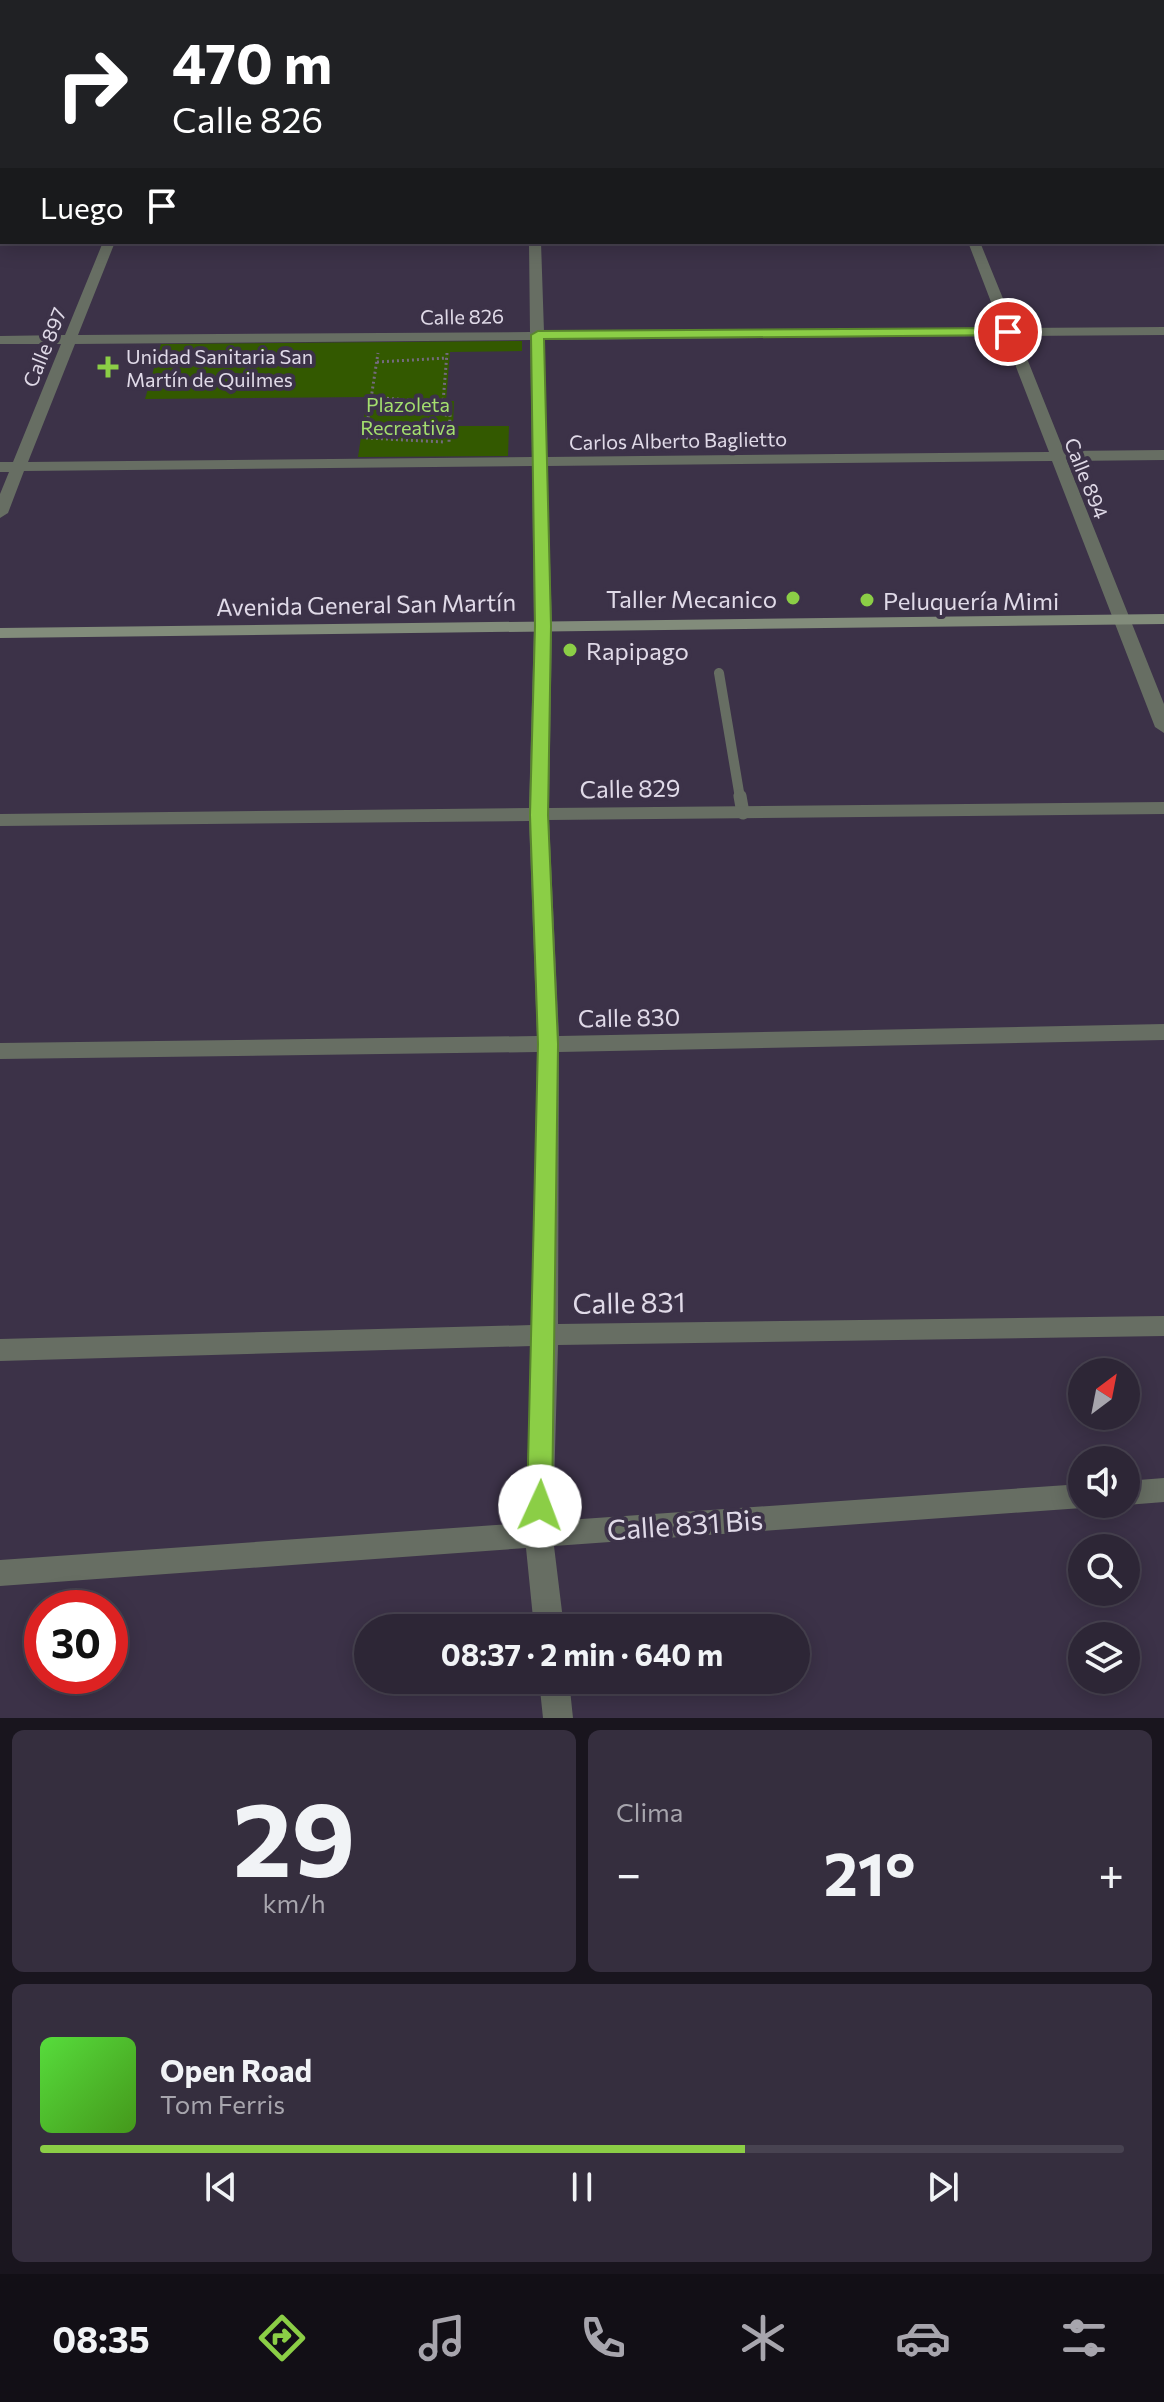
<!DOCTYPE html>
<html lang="es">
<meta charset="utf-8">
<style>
:root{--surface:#2d2636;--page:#352e3e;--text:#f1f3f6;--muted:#a7a5ad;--line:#484351;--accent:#8bce46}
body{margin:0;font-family:Commissioner,sans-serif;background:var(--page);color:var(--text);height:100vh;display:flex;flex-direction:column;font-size:30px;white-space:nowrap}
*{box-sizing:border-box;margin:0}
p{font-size:26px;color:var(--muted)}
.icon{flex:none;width:44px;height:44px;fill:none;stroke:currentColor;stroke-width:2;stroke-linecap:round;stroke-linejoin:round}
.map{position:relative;height:1718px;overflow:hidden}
.panel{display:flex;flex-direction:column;gap:12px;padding:12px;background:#19151e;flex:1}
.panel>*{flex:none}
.top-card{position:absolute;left:0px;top:0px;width:1164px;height:244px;box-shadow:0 4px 20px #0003,0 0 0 2px var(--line);background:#202124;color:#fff;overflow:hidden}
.needle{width:52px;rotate:32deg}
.fabs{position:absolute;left:1068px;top:1358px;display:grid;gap:16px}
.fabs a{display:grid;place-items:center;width:72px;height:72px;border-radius:50%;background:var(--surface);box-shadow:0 4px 20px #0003,0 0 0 2px var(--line);font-size:40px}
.speed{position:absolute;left:24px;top:1590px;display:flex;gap:16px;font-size:40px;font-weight:700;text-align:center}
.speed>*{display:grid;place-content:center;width:104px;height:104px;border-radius:50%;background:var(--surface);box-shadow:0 4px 20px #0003,0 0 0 2px var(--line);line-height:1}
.speed .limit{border:12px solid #d22;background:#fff;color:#111}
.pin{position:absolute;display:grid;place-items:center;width:68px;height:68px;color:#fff;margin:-34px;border:4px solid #fff;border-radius:50%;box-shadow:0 2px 8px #0007}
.me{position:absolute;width:88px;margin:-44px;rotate:2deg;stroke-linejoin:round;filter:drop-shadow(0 0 6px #0008)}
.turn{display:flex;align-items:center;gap:28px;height:168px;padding:0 40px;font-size:36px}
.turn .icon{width:104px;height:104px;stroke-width:2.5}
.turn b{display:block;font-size:56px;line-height:68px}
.then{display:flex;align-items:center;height:76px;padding:0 40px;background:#0003;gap:16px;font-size:30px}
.big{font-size:60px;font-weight:700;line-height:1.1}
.panel .tile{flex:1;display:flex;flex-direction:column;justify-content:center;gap:12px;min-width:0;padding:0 28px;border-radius:12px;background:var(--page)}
.panel .dial{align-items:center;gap:0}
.dial b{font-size:104px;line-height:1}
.song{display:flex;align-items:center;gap:24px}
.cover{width:96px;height:96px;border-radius:12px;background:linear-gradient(135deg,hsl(110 70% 55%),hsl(100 70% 35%))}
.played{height:8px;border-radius:4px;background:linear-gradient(90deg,var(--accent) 65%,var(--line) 65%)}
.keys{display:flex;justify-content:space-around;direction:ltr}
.heat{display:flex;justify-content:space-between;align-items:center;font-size:44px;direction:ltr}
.panel .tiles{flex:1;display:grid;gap:12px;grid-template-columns:1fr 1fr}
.tile:last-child{grid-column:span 2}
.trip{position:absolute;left:354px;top:1614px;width:456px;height:80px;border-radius:40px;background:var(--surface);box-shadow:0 4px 20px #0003,0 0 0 2px var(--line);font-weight:700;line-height:80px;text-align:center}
.tab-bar{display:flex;height:128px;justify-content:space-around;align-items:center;background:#120f16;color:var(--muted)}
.tab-bar .icon{width:56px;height:56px}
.tab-bar .current{color:var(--accent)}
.tab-bar b{font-size:36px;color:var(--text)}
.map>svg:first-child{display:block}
</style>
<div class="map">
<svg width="1164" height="1718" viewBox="0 0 1164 1718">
<rect width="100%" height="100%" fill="#3c3248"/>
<path fill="#335900" d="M522,341v10l-72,1 -4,49h8l-1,25h56l-1,30 -150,1 9,-60 -222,2 16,-55z"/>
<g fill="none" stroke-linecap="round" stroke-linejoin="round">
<path stroke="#746b7e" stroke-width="3" stroke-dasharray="2 3" stroke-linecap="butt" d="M447,353l-5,62h8l-1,27
M377,362l70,-4
M372,397l71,6
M365,438l13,-85
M366,438l78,4"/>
<path stroke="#676e63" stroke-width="10" d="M719,673l21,125"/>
<path stroke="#676e63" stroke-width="13" d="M740,796l3,17"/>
<path fill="#676e63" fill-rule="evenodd" d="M208,0h10l-11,2z
M538,0h10v2h-10z
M873,0h10l1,2h-10z
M1162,18h2v6h-2z
M0,24h2v6h-2z
M1162,93h2v6h-2z
M0,100h2v6h-2z
M1162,195h2v8h-2z
M0,208h2v8h-2z
M103,242h12l-37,93 452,-3 -1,-90h12l3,90 457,-4 -33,-86h12l35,86 149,-1v8l-146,1 46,115 100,-1v10l-97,1 97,243v29l-9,-6 -103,-266 -505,5 5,160 -3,182 615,-6v12l-615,6 10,216 605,-12v16l-605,12 -1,272 606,-8v20l-606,9 -5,176 529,-37v20l10,1 -10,3 -528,38 10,82h-30l-8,-80 -526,38v-26l525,-37 7,-177 -532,15v-22l532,-14 5,-273 -537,7v-16l537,-7 -8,-215 -529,5v-12l529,-6 5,-182 -2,-160 -508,5 -16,42 -8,5v-24l9,-22h-9v-10h13l48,-118h-61v-8l65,-1zM1004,336l45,116 -502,5 -3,-117zM530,340l2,117 -504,5 47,-118z
M1164,1478v24l-38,3 -3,-1h3v-23z
M539,1680h30l4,38h-30z"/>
<path fill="#828c7b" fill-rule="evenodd" d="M1164,614v10l-1164,14v-10z"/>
</g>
<path fill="#8bce46" stroke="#5a862e" stroke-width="2" d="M1008,328l6,4 -2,3 -468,4 7,287 -3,189 10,229 -6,462 -4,8 -8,3 -9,-3 -4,-8 11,-462 -8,-229 5,-189 -4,-291 7,-4z"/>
<g fill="#8bce46" stroke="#3c3248" stroke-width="3">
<path d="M104 355h8v8h8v8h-8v8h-8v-8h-8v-8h8z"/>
<circle cx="793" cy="598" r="8"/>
<circle cx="867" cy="600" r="8"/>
<circle cx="570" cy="650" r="8"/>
</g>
<g text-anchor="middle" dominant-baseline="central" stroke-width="8" stroke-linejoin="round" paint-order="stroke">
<g font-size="20" fill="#e0dae8" stroke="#3c3248">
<text transform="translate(462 316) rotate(-1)">Calle 826</text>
<text transform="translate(44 347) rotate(-68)">Calle 897</text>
<text transform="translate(678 440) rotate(-1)">Carlos Alberto Baglietto</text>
<text transform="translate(1087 478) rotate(68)">Calle 894</text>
</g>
<g font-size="20" fill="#e0dae8" stroke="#3c3248" text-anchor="start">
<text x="126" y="356">Unidad Sanitaria San<tspan x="126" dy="23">Martín de Quilmes</tspan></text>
</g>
<g font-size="20" fill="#a4df6e" stroke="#3c3248">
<text x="408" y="404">Plazoleta<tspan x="408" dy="23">Recreativa</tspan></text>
</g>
<g font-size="24" fill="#e0dae8" stroke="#3c3248" text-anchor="start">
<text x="777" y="598" text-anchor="end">Taller Mecanico</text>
<text x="883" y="600">Peluquería Mimi</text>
<text x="586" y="650">Rapipago</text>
</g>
<g font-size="24" fill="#e0dae8" stroke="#3c3248">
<text transform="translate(366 604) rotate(-1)">Avenida General San Martín</text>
<text transform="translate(630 788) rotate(-1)">Calle 829</text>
<text transform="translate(629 1017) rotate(-1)">Calle 830</text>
</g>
<g font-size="28" fill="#e0dae8" stroke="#3c3248">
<text transform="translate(629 1302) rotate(-1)">Calle 831</text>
<text transform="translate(685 1524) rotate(-4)">Calle 831 Bis</text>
</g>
</g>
</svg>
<div class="fabs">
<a><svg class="needle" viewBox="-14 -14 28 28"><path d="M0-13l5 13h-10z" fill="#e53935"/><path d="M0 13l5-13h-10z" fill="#a7a5ad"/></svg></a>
<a><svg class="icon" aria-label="sound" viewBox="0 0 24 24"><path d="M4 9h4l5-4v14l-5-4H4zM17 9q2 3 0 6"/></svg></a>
<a><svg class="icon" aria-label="search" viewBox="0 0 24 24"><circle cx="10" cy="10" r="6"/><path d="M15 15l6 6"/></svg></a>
<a><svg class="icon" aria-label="layers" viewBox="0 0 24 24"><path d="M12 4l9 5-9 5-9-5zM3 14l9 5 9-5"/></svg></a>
</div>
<div class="speed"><div class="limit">30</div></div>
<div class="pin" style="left:1008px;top:332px;background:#d93025"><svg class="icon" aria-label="arrive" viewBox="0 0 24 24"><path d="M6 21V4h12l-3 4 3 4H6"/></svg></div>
<svg class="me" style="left:540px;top:1506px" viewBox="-20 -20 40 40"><circle r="19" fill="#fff"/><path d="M0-13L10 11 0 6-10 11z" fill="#8bce46"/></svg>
<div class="trip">08:37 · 2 min · 640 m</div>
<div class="top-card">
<div class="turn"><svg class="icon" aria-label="right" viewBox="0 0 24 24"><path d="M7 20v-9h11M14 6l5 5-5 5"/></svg><div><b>470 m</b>Calle 826</div></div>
<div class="then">Luego<svg class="icon" aria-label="arrive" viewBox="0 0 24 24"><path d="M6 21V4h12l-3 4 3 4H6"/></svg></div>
</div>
</div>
<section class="panel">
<div class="tiles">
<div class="tile dial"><b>29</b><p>km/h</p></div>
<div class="tile"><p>Clima</p>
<div class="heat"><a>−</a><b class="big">21°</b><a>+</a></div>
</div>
<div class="tile">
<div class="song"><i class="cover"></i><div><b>Open Road</b><p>Tom Ferris</p></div></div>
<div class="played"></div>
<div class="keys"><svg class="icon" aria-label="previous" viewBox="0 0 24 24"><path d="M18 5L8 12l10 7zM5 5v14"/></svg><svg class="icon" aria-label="pause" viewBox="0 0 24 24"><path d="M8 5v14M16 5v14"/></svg><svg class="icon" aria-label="next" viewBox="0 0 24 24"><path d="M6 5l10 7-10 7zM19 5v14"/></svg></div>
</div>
</div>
</section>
<nav class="tab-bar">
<b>08:35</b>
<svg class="icon current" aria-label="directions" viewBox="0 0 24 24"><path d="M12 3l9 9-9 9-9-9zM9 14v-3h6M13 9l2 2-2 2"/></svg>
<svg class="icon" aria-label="music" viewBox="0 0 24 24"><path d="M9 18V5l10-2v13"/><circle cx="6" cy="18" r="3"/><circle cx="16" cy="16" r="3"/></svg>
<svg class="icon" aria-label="phone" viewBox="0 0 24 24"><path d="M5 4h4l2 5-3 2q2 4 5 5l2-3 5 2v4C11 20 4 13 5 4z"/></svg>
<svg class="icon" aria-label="climate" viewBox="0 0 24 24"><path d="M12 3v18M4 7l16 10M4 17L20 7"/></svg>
<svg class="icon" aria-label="car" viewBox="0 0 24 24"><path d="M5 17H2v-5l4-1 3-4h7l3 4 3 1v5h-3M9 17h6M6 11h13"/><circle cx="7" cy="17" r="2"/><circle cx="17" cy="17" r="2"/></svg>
<svg class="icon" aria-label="filters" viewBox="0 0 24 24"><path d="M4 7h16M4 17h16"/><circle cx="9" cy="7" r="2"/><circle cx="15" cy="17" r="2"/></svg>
</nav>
